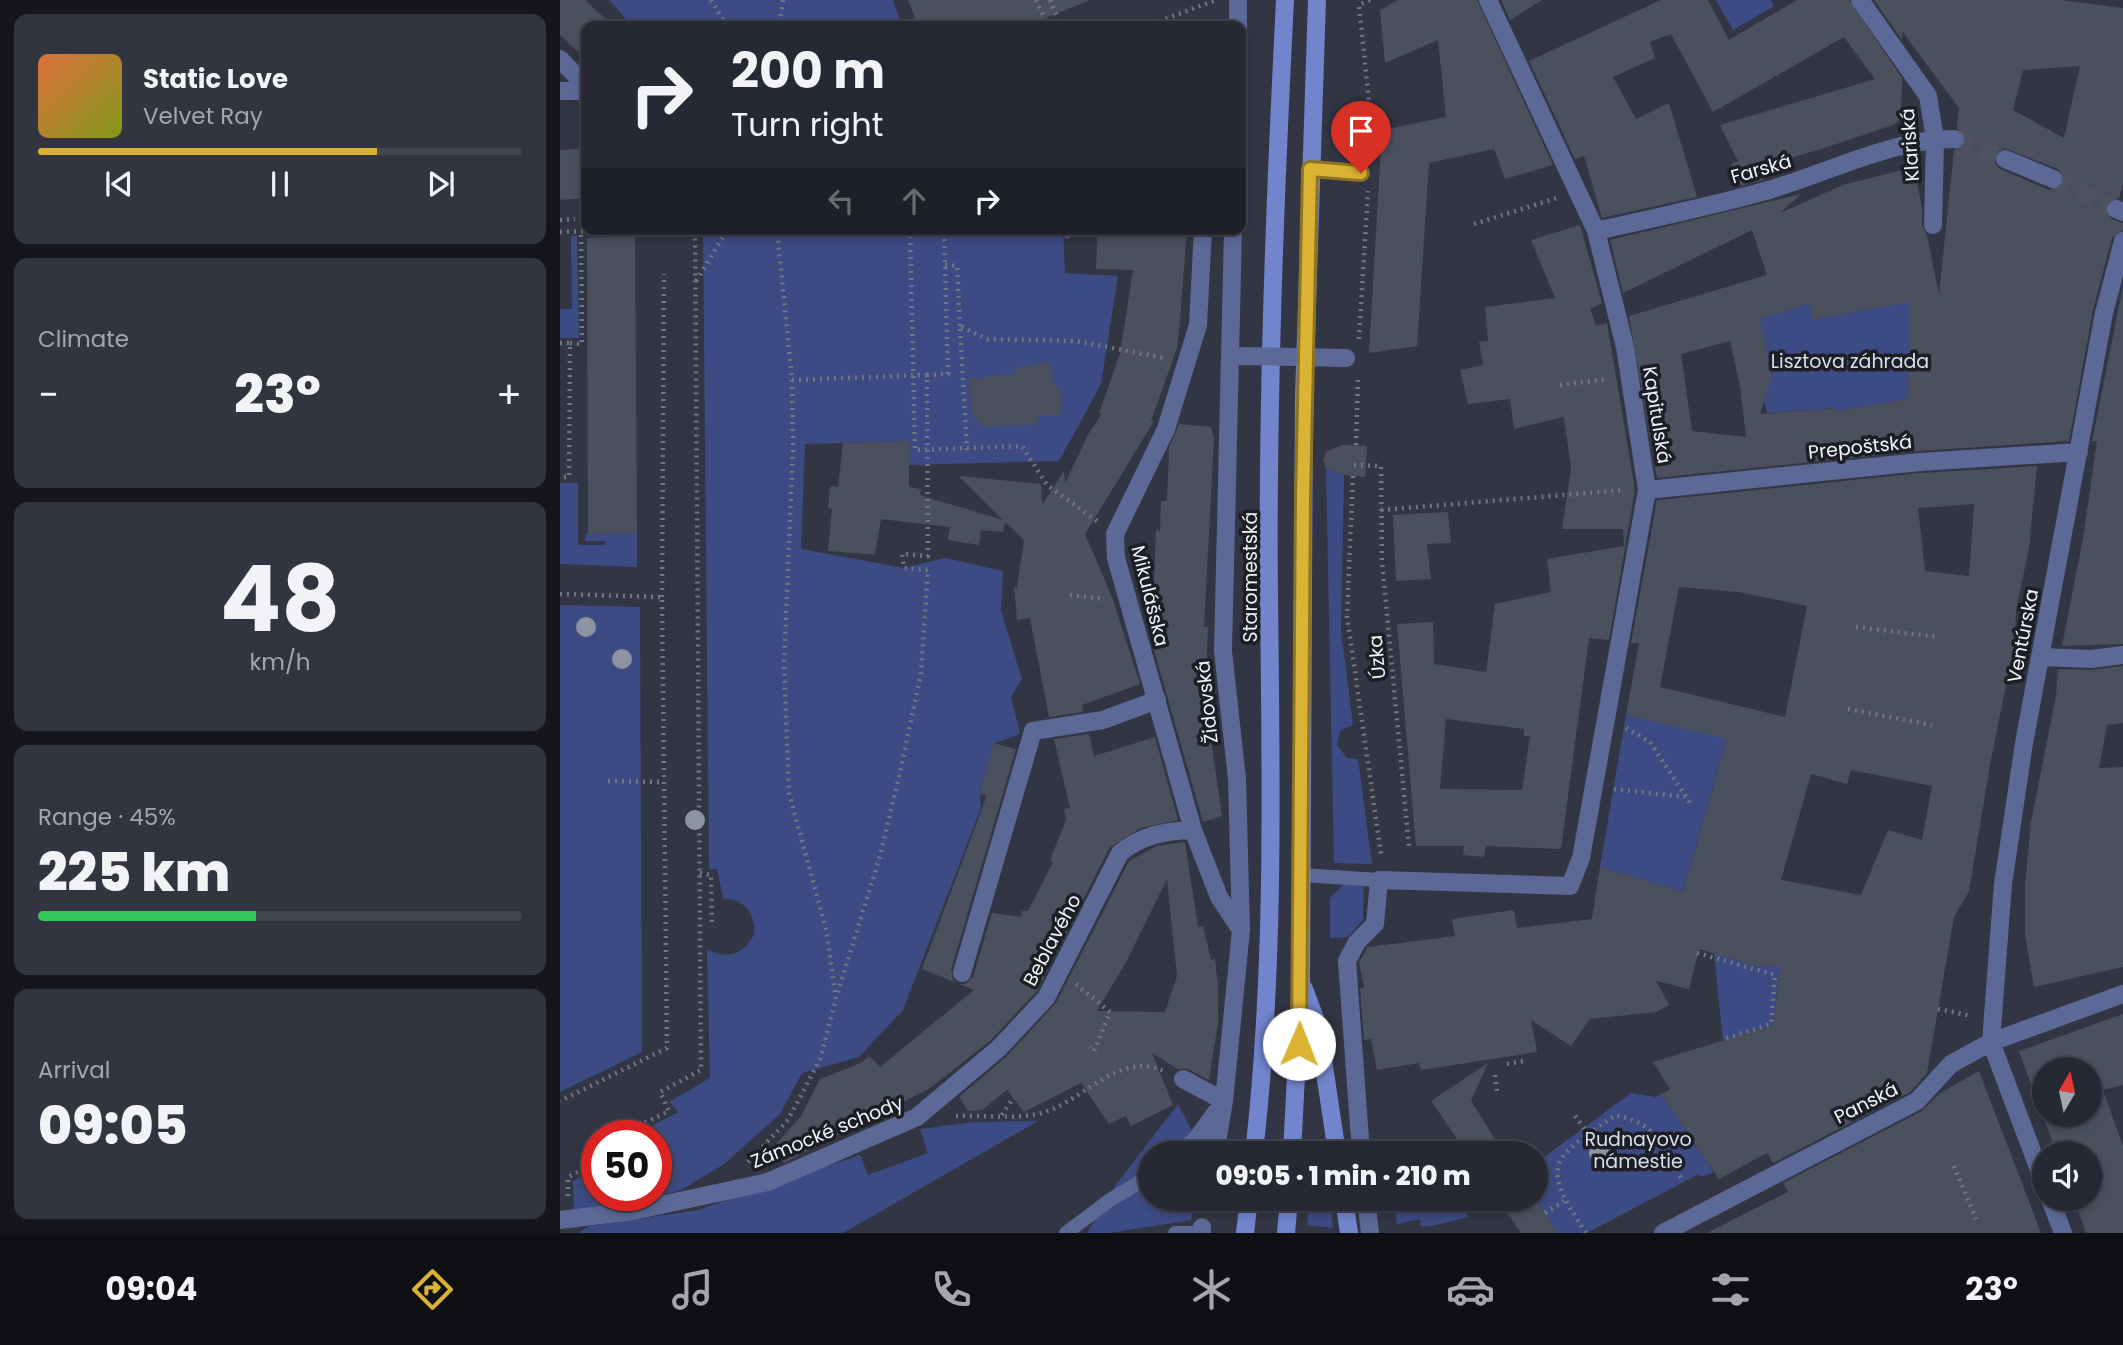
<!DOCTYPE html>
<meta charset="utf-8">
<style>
:root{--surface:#262833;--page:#32343f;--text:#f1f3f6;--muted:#a4a6ac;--line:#42444e;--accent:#dab334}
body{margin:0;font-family:Poppins,sans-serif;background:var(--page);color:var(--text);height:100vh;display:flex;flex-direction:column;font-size:26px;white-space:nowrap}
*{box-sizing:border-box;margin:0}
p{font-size:23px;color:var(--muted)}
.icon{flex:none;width:38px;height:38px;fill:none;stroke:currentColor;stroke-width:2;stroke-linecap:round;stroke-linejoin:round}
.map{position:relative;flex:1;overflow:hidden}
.details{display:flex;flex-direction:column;gap:14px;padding:14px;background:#15161c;width:560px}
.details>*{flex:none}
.hud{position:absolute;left:21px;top:21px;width:665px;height:214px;border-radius:14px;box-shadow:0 4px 10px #0003,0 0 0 2px var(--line);background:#262833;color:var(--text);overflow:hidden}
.needle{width:46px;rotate:9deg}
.fabs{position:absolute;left:1472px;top:1057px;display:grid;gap:14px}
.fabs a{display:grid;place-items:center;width:70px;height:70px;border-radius:50%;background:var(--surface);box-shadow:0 4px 10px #0003,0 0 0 2px var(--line);font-size:35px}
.speed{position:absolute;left:21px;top:1120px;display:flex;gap:14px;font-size:35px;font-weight:700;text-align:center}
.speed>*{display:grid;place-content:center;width:91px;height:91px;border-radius:50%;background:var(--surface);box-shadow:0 4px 10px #0003,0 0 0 2px var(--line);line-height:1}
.speed .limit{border:10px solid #d22;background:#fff;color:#111}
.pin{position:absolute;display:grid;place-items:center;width:60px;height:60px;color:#fff;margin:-72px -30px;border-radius:50% 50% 50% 0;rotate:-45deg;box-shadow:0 0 7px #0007}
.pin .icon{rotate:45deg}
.me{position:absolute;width:77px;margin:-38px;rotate:1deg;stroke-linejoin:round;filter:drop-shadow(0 0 5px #0008)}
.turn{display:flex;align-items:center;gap:24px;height:147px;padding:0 35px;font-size:32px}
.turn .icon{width:91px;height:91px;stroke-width:2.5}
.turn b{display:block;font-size:49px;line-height:60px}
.lanes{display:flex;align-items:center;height:66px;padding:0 35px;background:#0003;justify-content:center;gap:35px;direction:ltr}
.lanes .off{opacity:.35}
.big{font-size:52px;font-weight:800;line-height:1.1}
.details .card{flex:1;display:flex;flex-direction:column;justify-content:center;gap:10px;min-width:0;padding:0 24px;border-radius:14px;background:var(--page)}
.details .dial{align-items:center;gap:0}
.dial b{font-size:91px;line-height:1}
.song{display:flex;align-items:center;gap:21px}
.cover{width:84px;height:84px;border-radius:10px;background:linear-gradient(135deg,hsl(20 70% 55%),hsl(70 70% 35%))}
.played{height:7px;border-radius:4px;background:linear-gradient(90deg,var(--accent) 70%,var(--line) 70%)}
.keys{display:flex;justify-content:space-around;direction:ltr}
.heat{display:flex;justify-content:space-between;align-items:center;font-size:38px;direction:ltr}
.charge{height:10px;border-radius:5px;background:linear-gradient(90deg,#34c759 45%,var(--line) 0)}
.trip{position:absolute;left:578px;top:1141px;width:410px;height:70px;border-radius:35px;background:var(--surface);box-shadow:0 4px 10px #0003,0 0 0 2px var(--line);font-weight:800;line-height:70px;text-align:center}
.tabs{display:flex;height:112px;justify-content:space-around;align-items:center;background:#0f1014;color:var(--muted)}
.tabs .icon{width:49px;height:49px}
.tabs .active{color:var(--accent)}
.tabs b{font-size:32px;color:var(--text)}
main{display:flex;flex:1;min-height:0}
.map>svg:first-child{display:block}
</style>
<main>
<section class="details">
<div class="card">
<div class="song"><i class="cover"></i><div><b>Static Love</b><p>Velvet Ray</p></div></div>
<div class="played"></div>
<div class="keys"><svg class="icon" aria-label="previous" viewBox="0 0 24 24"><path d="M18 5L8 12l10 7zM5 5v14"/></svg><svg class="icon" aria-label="pause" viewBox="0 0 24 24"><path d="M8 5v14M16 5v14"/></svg><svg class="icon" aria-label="next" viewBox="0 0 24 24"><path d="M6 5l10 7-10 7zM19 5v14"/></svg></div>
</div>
<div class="card"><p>Climate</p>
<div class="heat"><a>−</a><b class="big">23°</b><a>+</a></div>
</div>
<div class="card dial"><b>48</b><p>km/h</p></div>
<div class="card"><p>Range · 45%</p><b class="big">225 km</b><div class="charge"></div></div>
<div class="card"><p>Arrival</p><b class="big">09:05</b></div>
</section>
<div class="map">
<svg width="1563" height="1233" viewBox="0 0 1563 1233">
<rect width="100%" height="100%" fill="#323644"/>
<path fill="#3c4b83" d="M49,0h284l9,26h-270z
M1156,0h55l3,6 -41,24z
M143,229h360l2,44 53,3 -17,108 -42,77 -150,4 -1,-24 -103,3 -4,105 103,19 41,-10 58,13 -2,40 21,68 -11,18 9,37 -27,10 -13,50 1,14 -78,202 -44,47 -57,16 -22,41 -56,50 -43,26 -49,13 -58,7 -1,-29 24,-13v27h59l1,-59 -4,-11 26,-13 -10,-10 41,-24 -3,-129c20,11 36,6 47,-14 2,-22 -9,-35 -31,-37l-6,-29h-8z
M11,236h6l2,102h-19v-29h12z
M1351,297l-3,95 36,1 -108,18 -1,-3 -68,5 -8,-32 13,-5 -7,-33 -20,-21 64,-19 3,17 91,-17z
M766,468l18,7 -3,156 12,94 -13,6 -3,14 10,13 11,1 14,105 -38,-1z
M0,483h18v62h28l-1,-4h-20v-7l52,-1v34l-77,-3z
M0,605l80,2 2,445 -82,40z
M1066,715l101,23 -44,154 -83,-25z
M783,885h21l-1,35 -15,17 -18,1v-40z
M1154,953l42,13h24l-7,59 -50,17z
M1071,1093l25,4 5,-3 53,78 -12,5 -3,-3 -112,59h-29l-23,-34v-35z
M618,1104l22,42 -1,7h-49v46h44l-3,21 -81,13h-23l28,-47z
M478,1121l-195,112h-265l11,-7 109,-16 162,-55 8,20 60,-22 -8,-24 55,-7z
M859,1142l7,11h-39l-1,-6z
M750,1199h20l3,29 -26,-3z
M833,1199h63l12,18 -36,9h-11l-1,-7 -23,5z"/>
<path fill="#4b505f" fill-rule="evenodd" d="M0,0h25l28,26h-27v33l-26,-24z
M348,0h180v1l-63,25h-107z
M838,0h79l76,165 -48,14 -11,-30 -65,14 -12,183 -48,7 13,-223 64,-13 -8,-77 -53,23 -5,-53z
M941,0h41l-32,20z
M1101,0h47l21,40 68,-40h52l53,78 -1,41 -8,6 -62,21 -74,22 6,12 -22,6 -10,-22 7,-3 -18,-36 155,-46 -31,-42 -131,75 -42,-78 -21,8 5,16 -42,19 23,42 33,-16 28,94 -95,21 -18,-62 -9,3 -46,-98z
M1314,0h186l63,8v176l-4,14 -10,2 -4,10 6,9 12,4v7l-11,8 -19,72 -24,131 -150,10 -262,27 -28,-162 138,-41 -15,-45 -129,63 -13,-53 191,-46 -21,19 63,-28 71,-18 8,41v17l5,10 12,60 15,-145 8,-2 4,-10 -9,-10 2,-20 -57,-77v9zM1520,66l-16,72 -51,-28 10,-40zM1444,148l54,21 6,8 -1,7 -4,4 -10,2 -49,-21 -4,-4 -2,-10zM1350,302l-2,97 -72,12v-3l-76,6 12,-38 -12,-57 49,-16 3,17zM1170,341l10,45 6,51 -54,-6 -11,-77z
M26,148v50l-26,2v-50z
M1020,225l22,78 -12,6 6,17 11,-3 28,167 -26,150 -20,-2 -28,211 -75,-3 -2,11 -21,-2 1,-9h-48l-19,-222 36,-2 1,42 52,8 9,-68 56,-12 -4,-33 77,-13 -1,-17h-61l9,-60 -7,-52 -50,12 -4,-30 -42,5 -8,-34 23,-5 -4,-23 9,-1 -3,-34 70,-9 -24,-58zM886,719l78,10v7h6l-8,54 -82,-1z
M538,229h89l-7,91 -3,28 -26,73h3l-69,113 27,63 28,87 -58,21 1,7 -34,5 -19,-99 -13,2 -3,-33 3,1 7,-48 -19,-18 -2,10 -22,-2 -2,15 -31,-5 2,-13 -69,-8 -6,36 -47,-4 4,-42 -4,-1 2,-22 8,1 5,-44 66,-2v46l12,2 -1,6 83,25 -44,-44 82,8 1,21 22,-34 1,12 23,-48 14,-22h-3l21,-59 13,-84 -37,-1z
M75,236l2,297 -49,1 -1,-296z
M1563,286v358l-61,2 21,-107 14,-98h-5z
M490,362l2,20 9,8 1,25 -25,1v8l-53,3 -13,-14 -1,-34 46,-5v-6z
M619,424l32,3 3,12 -10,188h4l-2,44 10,48h-8l14,97 -19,6 -51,-179 4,-114 4,3 1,-31h6l2,-53z
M783,445l24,1 -2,31 -21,-2 -18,-7 -3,-8 4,-9z
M1477,466l-8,82 -13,62 -2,50h-3l-21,105 -21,126 -15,26 -27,156 -17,19 -137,71 -6,-10 -48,26 -58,-85 9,-5 -17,-27 120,-37 7,-59h-24l-57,-17 -10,40 -33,-8 13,24 -13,7 -66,7 -19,27 -40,-26 6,32 -116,18 -2,-7 -42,7 -6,-31 -7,1 -4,-52h4l-5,-26 9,-15 87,-11 -3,-17 62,-9 3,18 75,-9 8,-52 83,25 44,-153 -101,-24 13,-72h-8l26,-143 264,-27zM1414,504l-5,72 -44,-5 -7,-63zM1119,587l59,5 69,14 -22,111 -125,-30zM1291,770l81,16 -10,54 -34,-10 -27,65 -80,-15 30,-106 36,10z
M888,512l3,31 -24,1 4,35 -35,2 -3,-66z
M1563,666v57l-16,2 -8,43 24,-1v200l-89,20 -9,-52v-49l6,-64 25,-126 2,-27 33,1z
M529,734l5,22 61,-19 23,83 -37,8 -31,19 -73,144 -47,50 -60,47 -146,75 -11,-15 28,-32 19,-37 41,-16 8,-7 11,11 94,-77 -52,-21 65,-174 -7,-1 13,-51 23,6 -65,221 2,10 6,4h6l8,-7 19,-64 29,4 1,-6h6l25,-49 -3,-2 16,-40 -2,-11 6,-1 -16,-69z
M625,842l13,85 5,-1 8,34 4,-1 3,27v37l-9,57 -21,-11h-10l-26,-16 21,52 -42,21 -5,-10 -17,8 -28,-41 -57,29 -17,-22 -25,20 -14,1 -9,-14 47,-40 50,-54 73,-142 28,-15zM607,879l10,97 -12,36 -68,-1 29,-49z
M1563,1014v71l-20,5 20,56v87h-37l-12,-34h16v-46h-33l-15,-38h48v-46h-46v43l-3,1 -22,-62z
M928,1063l-17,38 33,52h-37l-36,-52z
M1419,1071l62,162h-334l81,-41 -5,-9 139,-72 17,-17z
M938,1199h37l23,34h-37z"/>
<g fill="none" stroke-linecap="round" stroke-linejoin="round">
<path stroke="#4f5260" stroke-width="18" stroke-dasharray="18 9" stroke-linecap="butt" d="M1395,139l50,20
M1493,179l63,30"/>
<path stroke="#727582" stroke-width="4.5" stroke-dasharray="2 5" stroke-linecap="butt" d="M151,0l16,26
M476,0l12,26
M490,0l11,26
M810,0l-11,5 12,116v33
M212,26l8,-6 3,-20
M586,26l70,-26
M0,220l15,-1
M914,224l83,-26
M350,229l5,221 107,-4 25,39 50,36
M0,232l90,-3
M507,238l1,-9
M385,265l12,1 3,60
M136,281l32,-52
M799,339l9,-148
M0,343h10l-1,134h-9
M10,343l12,1 -1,-113
M367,375l21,-1 -4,-145
M232,380l135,-5 1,181 -26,-2 2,14 24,2 -7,103 -22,104 -19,79 -43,139
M1000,385l48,-6
M796,445l2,-69
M407,450l-7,-124 27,13 89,2 88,17
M794,465l27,1 1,95 27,286
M793,476l-6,140 34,238
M821,510l244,-20
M0,594l102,3 5,451 -107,53
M510,595l34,4
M102,597l2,-323
M1296,627l83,10
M1288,709l84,16
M1066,728l24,14 42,64
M48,781l55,1
M1054,789l71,8
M140,873l11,2 1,52
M1137,953l78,22 -4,49 -48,15
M516,984l34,28 -16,39 -4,-4
M1378,1009l34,7
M947,1064l17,-3
M935,1075l2,16
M442,1115l11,-17
M396,1116c24,-1 52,3 76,-1 47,-6 83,-66 132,-44
M1015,1116l13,18
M78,1136l-4,-8 35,-17 -9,-19 41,-22 -6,-841
M188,1162l40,-42 32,-61 16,-60 -10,-70 -37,-136 -5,-128 9,-218 -1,-67 -15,-151
M1394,1166l22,53
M8,1196v-19l29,-15
M985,1213l19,-12
M1026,1233c-47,-70 -35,-73 29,-118 43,9 49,31 68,67"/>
<path stroke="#5c6996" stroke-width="14" d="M750,169l51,4
M741,875l78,5
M506,1233l44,-33 40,-24
M615,1233h27"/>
<path stroke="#5c6996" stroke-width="18" d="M678,0v26
M1300,0l68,96 7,43 -2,86
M0,59l26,27
M0,91h26
M1445,159l48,20
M1556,209l7,3
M643,229l-5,96 -32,104 -51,105 1,24 77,272 26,67 22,33
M1036,231c58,-13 116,-25 173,-41 58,-17 126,-52 186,-51
M1087,490l273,-28 159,-10
M1480,657l51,2 32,-4
M402,973l71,-242 70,-11 54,-20
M623,1079l41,22
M620,1153l16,-13 26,-36
M655,1153l9,-52 17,-171 -4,-151 -14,-128 10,-422
M801,1153l-14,-192 10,-19 18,-18 4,-44 191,6 11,-28 66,-368 -22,-143 -29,-116 -108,-231
M1484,1183l-53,-141 12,-158 21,-141 80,-430 19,-72
M806,1199l4,34
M1490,1199l13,34
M0,1220l73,-9 135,-29 149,-65 81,-68 48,-51 74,-145c22,-18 45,-22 73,-23
M642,1233v-6
M1103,1233l254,-132 34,-37 40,-22 132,-48"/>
<path stroke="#7184cc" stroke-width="18" d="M744,989l14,37 19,127
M694,1153c21,-184 17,-371 15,-556 -2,-199 6,-399 16,-597
M732,1153l9,-174 3,-582 13,-397
M784,1199l5,34
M685,1233l4,-34
M726,1233l3,-34"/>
<path stroke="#5c6996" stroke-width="18" d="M680,356l106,2"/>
</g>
<g fill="#8e93a4">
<circle cx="26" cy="627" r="10"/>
<circle cx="62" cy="659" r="10"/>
<circle cx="135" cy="820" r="10"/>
<circle cx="1039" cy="1153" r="10"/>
</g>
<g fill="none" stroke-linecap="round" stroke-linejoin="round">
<defs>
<path id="route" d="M739,1044l4,-546 7,-329 51,4"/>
</defs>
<use href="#route" stroke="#8e7422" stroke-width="18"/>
<use href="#route" stroke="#dab334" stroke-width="12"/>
</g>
<g text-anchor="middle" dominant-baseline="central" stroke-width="7" stroke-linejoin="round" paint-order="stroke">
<g font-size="19" fill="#f1f4fd" stroke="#1c1e24">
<text transform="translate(1350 145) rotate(-94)">Klariská</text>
<text transform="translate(1201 169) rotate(-16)">Farská</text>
<text transform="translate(1097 415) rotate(81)">Kapitulská</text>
<text transform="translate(1300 447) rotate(-6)">Prepoštská</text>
<text transform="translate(690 577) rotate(-90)">Staromestská</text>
<text transform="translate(590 596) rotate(76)">Mikulášska</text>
<text transform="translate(1463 636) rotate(-79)">Ventúrska</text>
<text transform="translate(817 657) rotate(-95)">Úzka</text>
<text transform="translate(647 702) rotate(-96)">Židovská</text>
<text transform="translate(492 940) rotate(-62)">Beblavého</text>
<text transform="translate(1306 1103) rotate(-27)">Panská</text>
<text transform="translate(267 1132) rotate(-22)">Zámocké schody</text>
</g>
<g font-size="19" fill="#d9dff2" stroke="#1c1e24">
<text x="1290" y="361">Lisztova záhrada</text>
<text x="1078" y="1139">Rudnayovo<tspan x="1078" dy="22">námestie</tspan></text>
</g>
</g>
</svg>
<div class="fabs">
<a><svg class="needle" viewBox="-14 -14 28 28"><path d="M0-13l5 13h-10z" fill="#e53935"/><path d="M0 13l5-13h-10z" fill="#a4a6ac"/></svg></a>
<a><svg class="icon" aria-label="sound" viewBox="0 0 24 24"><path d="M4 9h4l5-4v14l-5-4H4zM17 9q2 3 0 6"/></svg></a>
</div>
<div class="speed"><div class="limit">50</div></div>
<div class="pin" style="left:801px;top:173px;background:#d93025"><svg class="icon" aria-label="arrive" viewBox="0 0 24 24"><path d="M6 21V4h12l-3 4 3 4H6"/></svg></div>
<svg class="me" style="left:739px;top:1044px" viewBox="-20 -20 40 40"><circle r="19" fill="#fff"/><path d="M0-13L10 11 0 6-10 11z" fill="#dab334"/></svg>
<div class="trip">09:05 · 1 min · 210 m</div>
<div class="hud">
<div class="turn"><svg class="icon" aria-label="right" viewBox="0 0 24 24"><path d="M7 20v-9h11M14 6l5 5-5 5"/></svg><div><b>200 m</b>Turn right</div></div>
<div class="lanes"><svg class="icon off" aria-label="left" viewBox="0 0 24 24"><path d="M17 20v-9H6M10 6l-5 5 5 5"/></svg><svg class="icon off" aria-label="ahead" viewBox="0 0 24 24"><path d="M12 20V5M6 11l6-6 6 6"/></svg><svg class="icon" aria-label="right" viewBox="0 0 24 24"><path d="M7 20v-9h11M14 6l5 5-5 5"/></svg></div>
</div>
</div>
</main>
<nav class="tabs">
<b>09:04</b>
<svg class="icon active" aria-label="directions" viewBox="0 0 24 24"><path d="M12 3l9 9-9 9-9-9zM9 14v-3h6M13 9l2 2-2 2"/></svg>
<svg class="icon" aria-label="music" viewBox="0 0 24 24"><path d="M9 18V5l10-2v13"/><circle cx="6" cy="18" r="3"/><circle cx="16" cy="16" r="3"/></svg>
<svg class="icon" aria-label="phone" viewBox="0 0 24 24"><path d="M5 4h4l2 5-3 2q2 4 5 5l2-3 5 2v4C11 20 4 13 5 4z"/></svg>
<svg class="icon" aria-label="climate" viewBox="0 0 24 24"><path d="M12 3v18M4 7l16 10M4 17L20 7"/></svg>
<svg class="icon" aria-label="car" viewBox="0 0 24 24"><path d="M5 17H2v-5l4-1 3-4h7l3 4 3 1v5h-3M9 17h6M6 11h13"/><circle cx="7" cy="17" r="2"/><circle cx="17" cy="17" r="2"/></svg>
<svg class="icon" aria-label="filters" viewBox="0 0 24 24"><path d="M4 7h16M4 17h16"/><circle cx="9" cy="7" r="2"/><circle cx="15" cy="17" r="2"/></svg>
<b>23°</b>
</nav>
